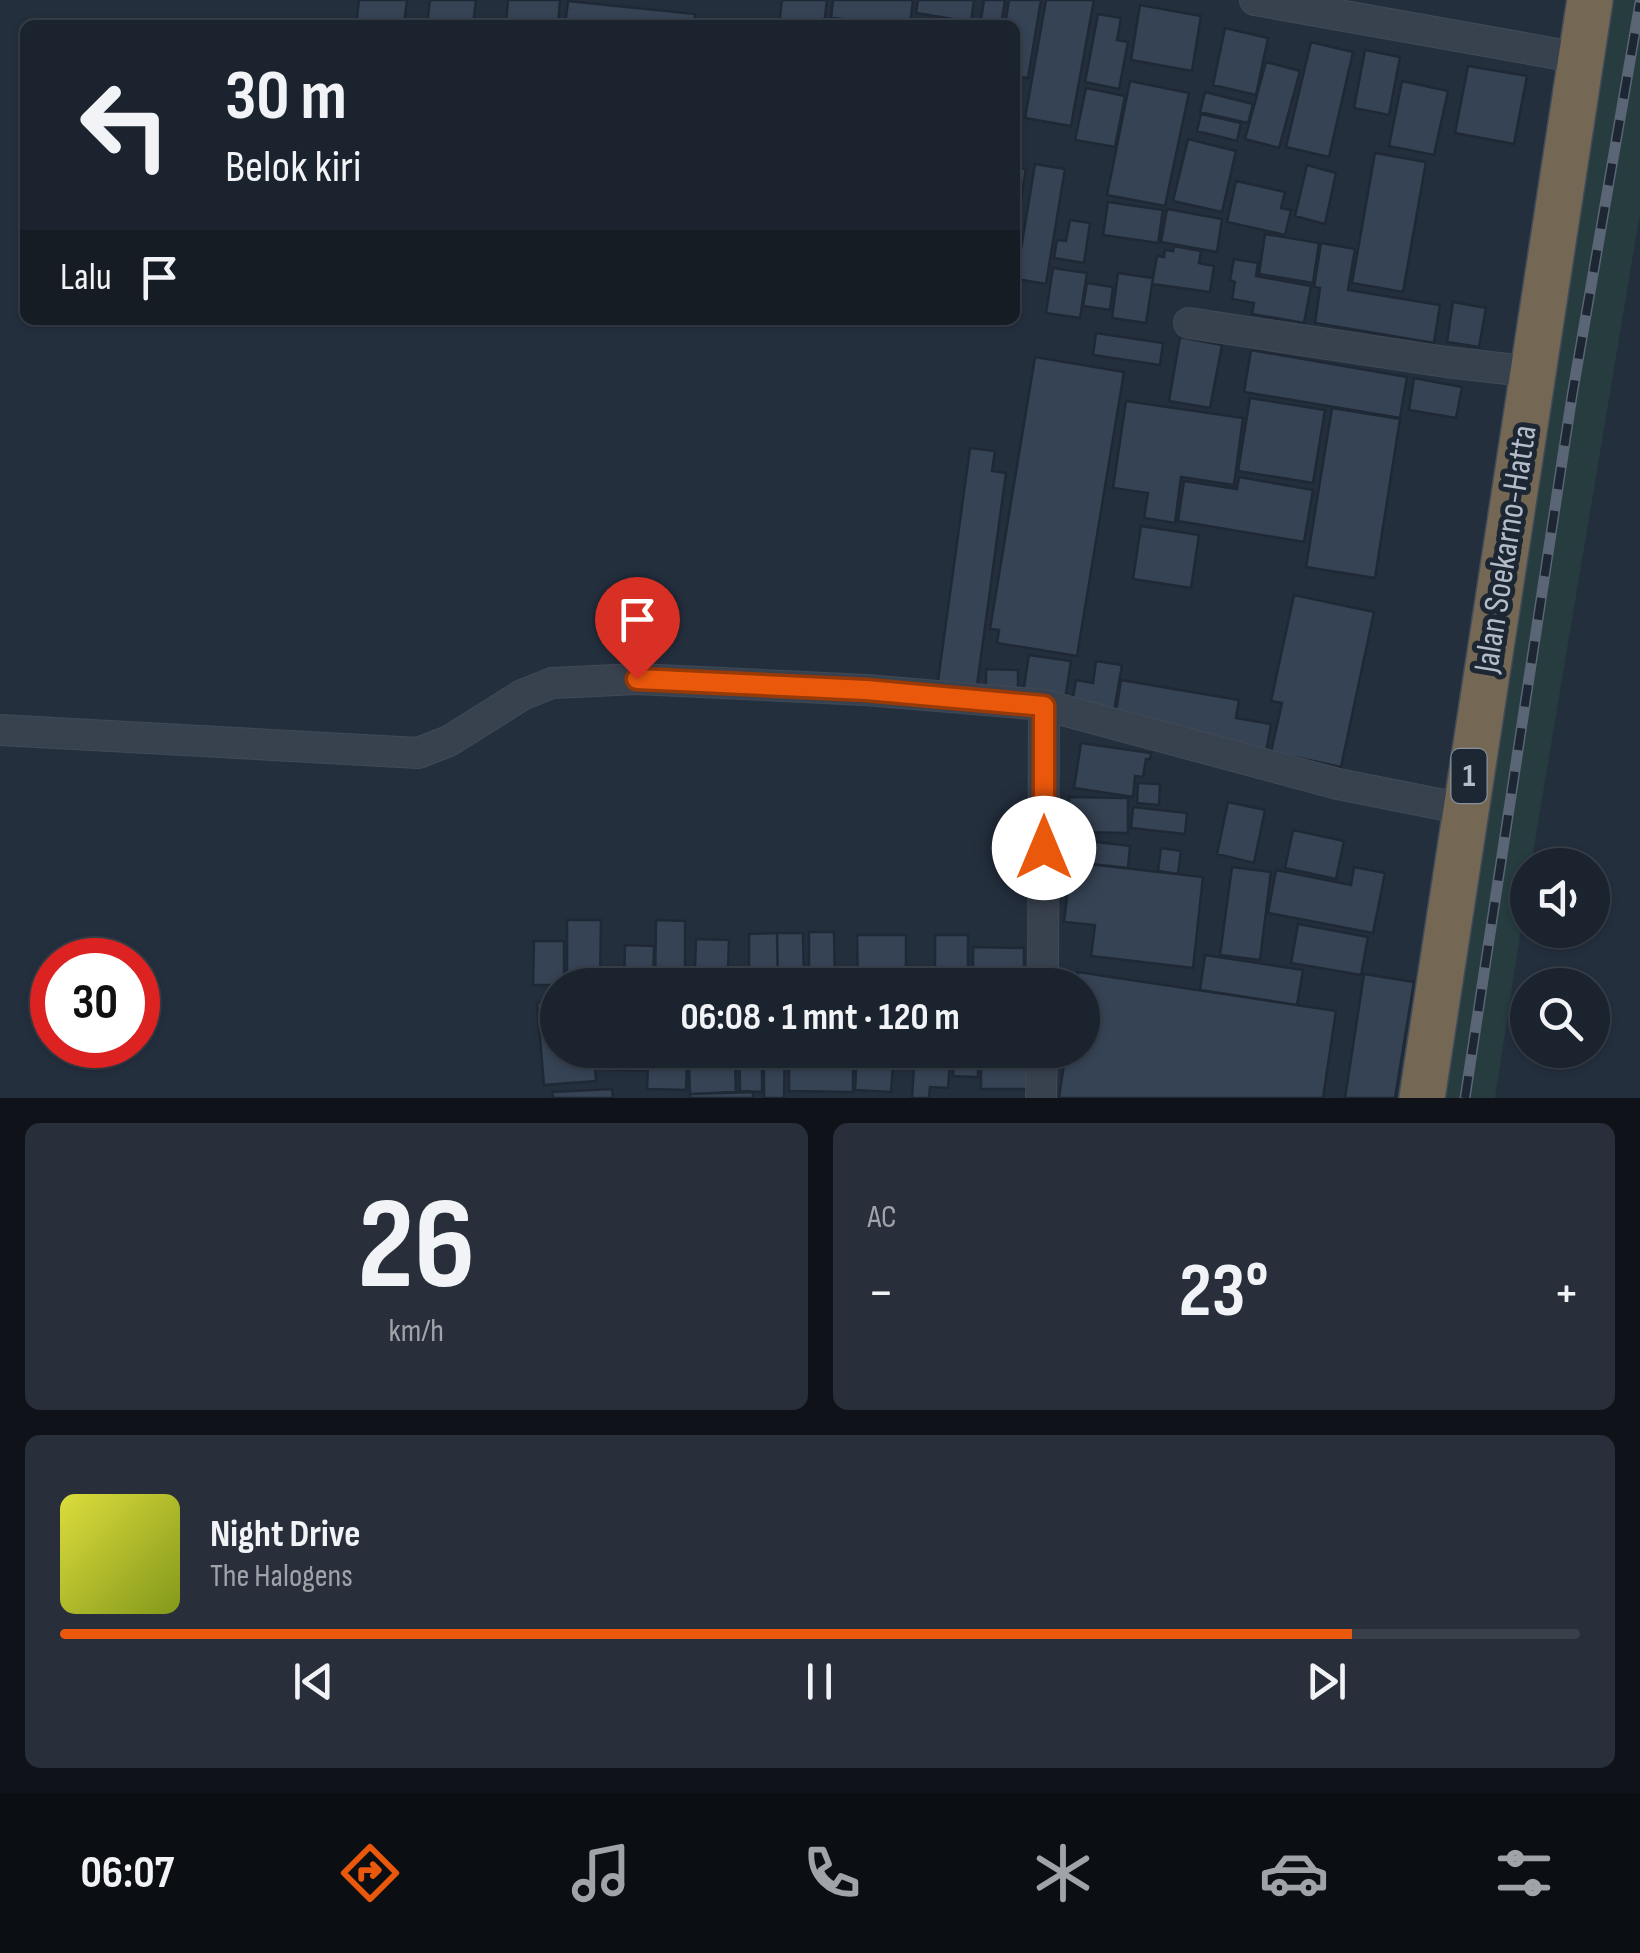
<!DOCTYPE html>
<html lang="id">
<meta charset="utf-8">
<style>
:root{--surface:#1b232e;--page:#282f3a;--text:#f1f3f6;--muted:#a0a4aa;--line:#39404a;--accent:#ea580c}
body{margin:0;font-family:"Sofia Sans Condensed",sans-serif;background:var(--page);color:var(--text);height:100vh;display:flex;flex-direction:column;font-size:38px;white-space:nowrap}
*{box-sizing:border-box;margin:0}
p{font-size:32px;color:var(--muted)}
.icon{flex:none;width:55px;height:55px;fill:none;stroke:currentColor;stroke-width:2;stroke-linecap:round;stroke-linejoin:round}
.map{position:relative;height:1098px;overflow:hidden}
.side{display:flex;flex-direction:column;gap:25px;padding:25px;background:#0f1319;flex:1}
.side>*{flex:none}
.top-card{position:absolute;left:20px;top:20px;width:1000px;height:305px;border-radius:15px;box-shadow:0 2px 8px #0004,0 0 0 2px var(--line);background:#1b232e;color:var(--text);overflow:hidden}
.fabs{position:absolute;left:1510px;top:848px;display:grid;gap:20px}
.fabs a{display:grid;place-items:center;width:100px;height:100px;border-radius:50%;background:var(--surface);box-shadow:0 2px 8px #0004,0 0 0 2px var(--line);font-size:50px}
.speed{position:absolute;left:30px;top:938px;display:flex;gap:20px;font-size:50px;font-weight:700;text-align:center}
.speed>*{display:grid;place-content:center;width:130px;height:130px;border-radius:50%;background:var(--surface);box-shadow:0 2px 8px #0004,0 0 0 2px var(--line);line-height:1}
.speed .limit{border:15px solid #d22;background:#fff;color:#111}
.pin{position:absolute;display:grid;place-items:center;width:85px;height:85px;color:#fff;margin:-102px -42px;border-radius:50% 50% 50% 0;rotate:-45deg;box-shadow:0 0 10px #0007}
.pin .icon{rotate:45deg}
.me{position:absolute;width:110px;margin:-55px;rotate:0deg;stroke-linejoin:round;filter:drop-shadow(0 0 8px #0008)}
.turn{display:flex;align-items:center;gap:35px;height:210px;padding:0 40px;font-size:45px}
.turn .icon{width:130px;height:130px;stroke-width:2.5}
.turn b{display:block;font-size:70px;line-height:85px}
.then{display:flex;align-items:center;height:95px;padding:0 40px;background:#0003;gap:20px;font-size:38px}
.big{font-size:75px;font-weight:700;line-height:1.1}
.side .tile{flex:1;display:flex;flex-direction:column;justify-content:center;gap:15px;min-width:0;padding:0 35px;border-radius:15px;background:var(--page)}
.side .dial{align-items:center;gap:0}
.dial b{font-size:130px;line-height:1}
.song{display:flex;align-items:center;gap:30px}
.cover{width:120px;height:120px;border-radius:15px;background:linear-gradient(135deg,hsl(60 70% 55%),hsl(70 70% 35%))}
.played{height:10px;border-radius:5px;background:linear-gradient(90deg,var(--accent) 85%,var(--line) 85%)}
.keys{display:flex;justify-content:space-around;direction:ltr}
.heat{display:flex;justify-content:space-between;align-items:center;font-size:55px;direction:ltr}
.side .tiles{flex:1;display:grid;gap:25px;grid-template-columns:1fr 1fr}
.tile:last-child{grid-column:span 2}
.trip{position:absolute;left:540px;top:968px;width:560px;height:100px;border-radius:50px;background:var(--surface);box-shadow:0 2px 8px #0004,0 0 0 2px var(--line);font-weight:700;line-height:100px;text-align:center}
.tab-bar{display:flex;height:160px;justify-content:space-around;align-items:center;background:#0b0e12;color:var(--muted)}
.tab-bar .icon{width:70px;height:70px}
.tab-bar .on{color:var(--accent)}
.tab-bar b{font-size:45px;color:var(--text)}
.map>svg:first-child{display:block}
</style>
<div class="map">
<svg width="1640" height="1098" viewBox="0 0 1640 1098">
<rect width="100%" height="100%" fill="#242f3e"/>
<path fill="#263c3f" d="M1597,0h43v213l-109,652h-3l-1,24 -32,209h-67z"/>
<path fill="#364354" stroke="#1f2835" stroke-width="2.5" d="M359,0h48l-3,25h-48z
M430,0h46l-3,25h-46z
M508,0h52l-2,25h-52z
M782,0h45l-3,25h-45z
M833,0h80l-3,25 -79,-7z
M918,0h56l-3,22 -55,-9z
M984,0h21l-4,25h-21z
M1009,0h32l-13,78 -13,-2v-51h-10z
M1046,0h48l-23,126 -46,-8z
M568,1l127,13 -1,11h-129z
M1140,5l61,11 -9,55 -61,-11z
M1098,14l23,4 -4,22 11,2 -9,47 -34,-7z
M1225,28l43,10 -12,57 -43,-10z
M1311,42l42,10 -24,105 -43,-10z
M1365,50l35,7 -11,58 -35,-7z
M1266,62l34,9 -21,77 -34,-9z
M1468,66l59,10 -13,68 -59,-11z
M1130,81l59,12 -24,113 -58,-11z
M1402,81l46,10 -14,64 -45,-9z
M1086,88l39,8 -10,51 -40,-7z
M1205,92l48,12 -5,19 -48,-11z
M1201,114l40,9 -4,18 -40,-10z
M1188,139l48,12 -14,61 -49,-11z
M1375,153l51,9 -23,130 -51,-9z
M1035,164l30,5 -19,115 -30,-5z
M1307,165l29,8 -11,51 -30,-8z
M1015,167l11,2 -10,61h-1z
M1236,181l49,11 -4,16 10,2 -6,25 -58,-13z
M1108,202l55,8 -5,33 -55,-8z
M1167,209l55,10 -5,33 -56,-10z
M1070,220l20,3 -6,40 -30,-5 3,-18 9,1z
M1265,234l54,9 -6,40 -54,-9z
M1321,243l34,6 -7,41 92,15 -6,38 -119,-20 5,-35 -6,-1z
M1174,246l27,5 -2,12 15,3 -4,26 -58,-8 5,-28 7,1 1,-7 8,1z
M1234,259l24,4 -2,13 55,10 -7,37 -52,-9 2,-11 -22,-4 3,-17 -5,-2z
M1053,268l34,5 -7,45 -34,-5z
M1118,273l35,5 -7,45 -34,-5z
M1087,283l26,4 -3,23 -27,-4z
M1453,302l33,6 -7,39 -32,-5z
M1096,333l67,10 -3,22 -67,-10z
M1180,337l42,8 -12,63 -41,-7z
M1251,350l156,27 -7,41 -156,-26z
M1035,357l89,15 -47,284 -80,-13 2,-13 -9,-1z
M1414,378l48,9 -6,31 -47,-8z
M1250,398l75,12 -12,73 -75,-12z
M1126,401l117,17 -9,67 -53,-8 -6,46 -31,-5 4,-25 -35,-5z
M1332,408l68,11 -25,159 -69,-11z
M970,448l25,3 -3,20 14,2 -30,220 -39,-5z
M1239,477l74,13 -9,52 -126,-21 6,-40 53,8z
M1141,526l58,9 -8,53 -58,-9z
M1294,595l80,17 -33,155 -70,-15 11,-49 -11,-2z
M1029,655l42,6 -7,45 -42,-7z
M1096,661l26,4 -9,52 -42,-7 5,-30 17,3z
M986,669l32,1v27l-32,-1z
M1121,680l118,20 -3,18 35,6 -5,29 -151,-35z
M1081,743l70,10 -1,6h-4l-3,18 -8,-1 -2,21 -59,-9z
M1138,783l22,1 -1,21 -22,-2z
M1069,797l59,1v35l-60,-1z
M1228,802l37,8 -11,53 -37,-9z
M1133,807l54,6 -2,21 -54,-6z
M1293,830l51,11 -8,38 -51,-11z
M1073,839l57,7 -2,22 -57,-6z
M1161,848l20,3 -3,23 -20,-3z
M1071,862l132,15 -10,91 -102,-12 4,-31 -31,-3z
M1232,867l39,5 -11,88 -40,-5z
M1354,867l31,6 -12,60 -105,-20 8,-43 75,15z
M567,920h34l-1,65h-33z
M656,920l29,1v64h-30z
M1298,924l70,13 -7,38 -70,-12z
M809,932h25l1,53h-26z
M777,933l1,52h-29v-51z
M777,933h26l1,52h-26z
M857,935h49v39l-11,1v10h-37z
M935,935h33v50h-33z
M696,939l33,1 -1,31 -33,-2z
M534,941h30v44h-31z
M625,945l29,1 -1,39h-29z
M973,947l51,1v30l-51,-1z
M1205,955l98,15 -6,35 -97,-15z
M1078,972l258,39 -13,87h-264l7,-48h16v-65h-6z
M1364,974l50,8 -19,116h-50z
M973,977l51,1v7h-51z
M558,1001v49h36l2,31 -52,4 -7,-82z
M610,1050h37v21l-38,-2z
M650,1050h41v12l-42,-2z
M696,1050h42v13l-41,1z
M739,1050h23v42l-22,-1z
M764,1050h21l-1,48h-20z
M789,1050h64v42l-64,-1z
M857,1050h37l-3,42 -36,-2z
M915,1050h36l-3,38 -18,-1 -1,11h-17z
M954,1050h24v27l-25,-1z
M984,1050h54v4h-54z
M981,1056l52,1v32h-52z
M648,1063l39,1 -1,26 -39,-1z
M735,1065l1,27 -46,2 -1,-28z
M612,1089l1,9h-60l-1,-6z
M753,1092v6h-63v-4z"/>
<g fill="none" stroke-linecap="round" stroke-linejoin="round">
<defs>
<path id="minor" d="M1255,0l325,58
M1189,323l257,39 88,10
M0,730l418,23 31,-12 73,-46 30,-12 85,-4 229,11 178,15 294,79 126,25
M1043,985l1,-280
M1041,1098l1,-48"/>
<path id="highway" d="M1422,1098l168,-1098"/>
</defs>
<use href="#minor" stroke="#414a57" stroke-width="32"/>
<use href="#highway" stroke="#434c59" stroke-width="48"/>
<use href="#minor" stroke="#38414e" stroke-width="30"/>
<use href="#highway" stroke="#746855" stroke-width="45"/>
<defs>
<path id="rail" d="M1465,1098l107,-702 68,-393"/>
</defs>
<use href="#rail" stroke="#5a6575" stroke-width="11"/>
<use href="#rail" stroke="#1d2633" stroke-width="8" stroke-dasharray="22" stroke-linecap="butt"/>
</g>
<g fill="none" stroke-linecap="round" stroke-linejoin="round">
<defs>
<path id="route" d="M637,679l229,11 178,16v142"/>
</defs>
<use href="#route" stroke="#983908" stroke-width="25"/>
<use href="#route" stroke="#ea580c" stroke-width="18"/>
</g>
<g text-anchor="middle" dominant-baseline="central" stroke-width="10" stroke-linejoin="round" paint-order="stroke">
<rect fill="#1d2633" stroke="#878f9c" stroke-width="2.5" x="1451.5" y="749" width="35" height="54" rx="8"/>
<g font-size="32" font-weight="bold" fill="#b4bcc9">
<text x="1469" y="776">1</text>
</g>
<g font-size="35" fill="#b4bcc9" stroke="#1d2633">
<text transform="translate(1506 549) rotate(-81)">Jalan Soekarno-Hatta</text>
</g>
</g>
</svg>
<div class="fabs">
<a><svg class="icon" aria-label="sound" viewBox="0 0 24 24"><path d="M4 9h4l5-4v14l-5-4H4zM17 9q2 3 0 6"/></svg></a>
<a><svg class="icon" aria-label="search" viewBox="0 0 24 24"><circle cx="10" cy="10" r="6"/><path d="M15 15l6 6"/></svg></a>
</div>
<div class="speed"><div class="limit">30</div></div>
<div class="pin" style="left:637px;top:679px;background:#d93025"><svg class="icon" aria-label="arrive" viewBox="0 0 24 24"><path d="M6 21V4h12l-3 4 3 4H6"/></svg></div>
<svg class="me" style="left:1044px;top:848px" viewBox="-20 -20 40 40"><circle r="19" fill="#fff"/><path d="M0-13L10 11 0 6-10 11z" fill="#ea580c"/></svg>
<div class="trip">06:08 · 1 mnt · 120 m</div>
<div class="top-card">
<div class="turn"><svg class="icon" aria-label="left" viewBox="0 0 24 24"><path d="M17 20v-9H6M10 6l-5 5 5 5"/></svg><div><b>30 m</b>Belok kiri</div></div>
<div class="then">Lalu<svg class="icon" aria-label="arrive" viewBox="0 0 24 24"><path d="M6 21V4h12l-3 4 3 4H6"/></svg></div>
</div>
</div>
<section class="side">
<div class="tiles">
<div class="tile dial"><b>26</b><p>km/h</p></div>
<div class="tile"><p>AC</p>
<div class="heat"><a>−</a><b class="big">23°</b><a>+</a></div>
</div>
<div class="tile">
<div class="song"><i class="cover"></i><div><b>Night Drive</b><p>The Halogens</p></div></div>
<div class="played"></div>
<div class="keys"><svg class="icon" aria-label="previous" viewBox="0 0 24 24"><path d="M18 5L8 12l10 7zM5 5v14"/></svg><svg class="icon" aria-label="pause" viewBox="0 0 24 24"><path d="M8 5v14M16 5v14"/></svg><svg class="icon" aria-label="next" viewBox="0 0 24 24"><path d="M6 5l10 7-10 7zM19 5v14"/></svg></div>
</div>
</div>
</section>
<nav class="tab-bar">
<b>06:07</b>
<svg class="icon on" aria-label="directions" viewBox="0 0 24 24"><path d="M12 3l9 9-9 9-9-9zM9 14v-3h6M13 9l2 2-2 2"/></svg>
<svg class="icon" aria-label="music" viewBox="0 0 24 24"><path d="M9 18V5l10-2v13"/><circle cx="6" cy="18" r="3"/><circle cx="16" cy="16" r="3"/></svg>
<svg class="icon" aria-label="phone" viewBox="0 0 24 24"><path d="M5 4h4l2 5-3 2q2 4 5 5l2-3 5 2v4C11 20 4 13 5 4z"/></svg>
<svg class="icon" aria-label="climate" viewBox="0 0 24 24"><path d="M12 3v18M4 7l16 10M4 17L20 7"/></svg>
<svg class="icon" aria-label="car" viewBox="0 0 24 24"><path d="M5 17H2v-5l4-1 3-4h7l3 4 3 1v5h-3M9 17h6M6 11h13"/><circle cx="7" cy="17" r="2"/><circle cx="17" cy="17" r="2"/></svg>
<svg class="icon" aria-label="filters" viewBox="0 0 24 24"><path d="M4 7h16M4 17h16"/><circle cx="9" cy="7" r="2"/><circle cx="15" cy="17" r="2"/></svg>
</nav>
